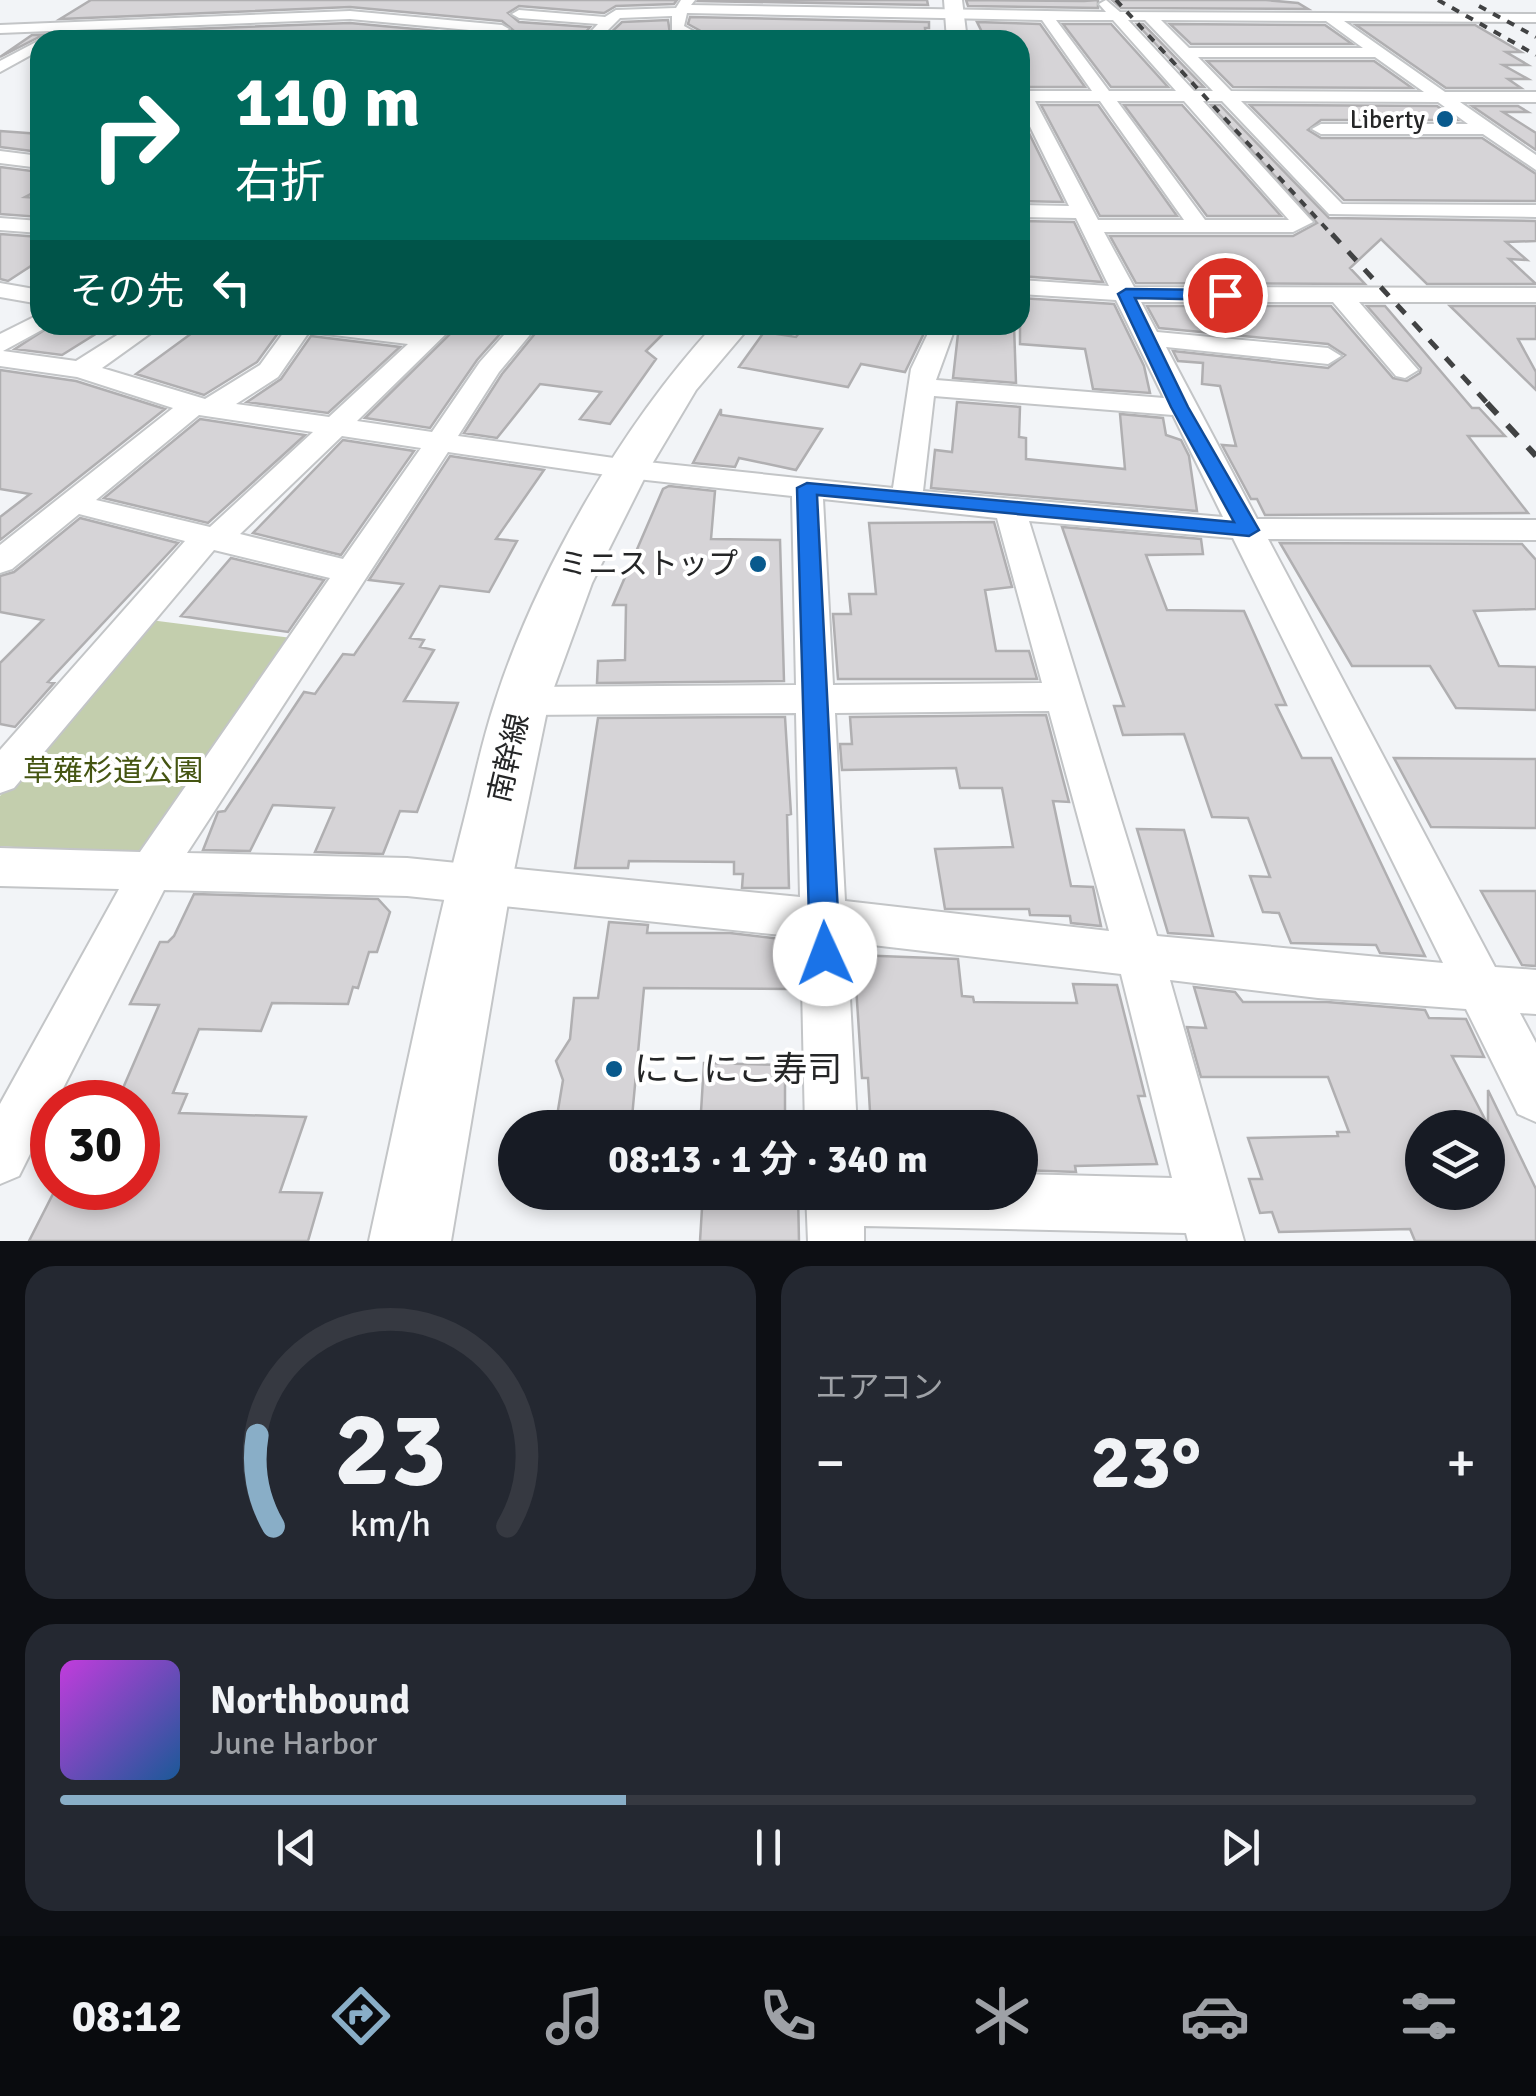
<!DOCTYPE html>
<html lang="ja">
<meta charset="utf-8">
<style>
:root{--surface:#171b24;--page:#242831;--text:#f1f3f6;--muted:#9ea1a6;--line:#363941;--accent:#89aec7}
body{margin:0;font-family:Signika,"Noto Sans JP",sans-serif;background:var(--page);color:var(--text);height:100vh;display:flex;flex-direction:column;font-size:38px;white-space:nowrap}
*{box-sizing:border-box;margin:0}
p{font-size:32px;color:var(--muted)}
.icon{flex:none;width:55px;height:55px;fill:none;stroke:currentColor;stroke-width:2;stroke-linecap:round;stroke-linejoin:round}
.map{position:relative;height:1241px;overflow:hidden}
.details{display:flex;flex-direction:column;gap:25px;padding:25px;background:#0d0f14;flex:1}
.details>*{flex:none}
.top-card{position:absolute;left:30px;top:30px;width:1000px;height:305px;border-radius:30px;box-shadow:0 5px 15px #0003;background:#00695c;color:#fff;overflow:hidden}
.buttons{position:absolute;left:1405px;top:1110px;display:grid;gap:20px}
.buttons a{display:grid;place-items:center;width:100px;height:100px;border-radius:50%;background:var(--surface);box-shadow:0 5px 15px #0003;font-size:50px}
.speed{position:absolute;left:30px;top:1080px;display:flex;gap:20px;font-size:50px;font-weight:700;text-align:center}
.speed>*{display:grid;place-content:center;width:130px;height:130px;border-radius:50%;background:var(--surface);box-shadow:0 5px 15px #0003;line-height:1}
.speed .limit{border:15px solid #d22;background:#fff;color:#111}
.pin{position:absolute;display:grid;place-items:center;width:85px;height:85px;color:#fff;margin:-42px;border:5px solid #fff;border-radius:50%;box-shadow:0 2px 10px #0007}
.me{position:absolute;width:110px;margin:-55px;rotate:358deg;stroke-linejoin:round;filter:drop-shadow(0 0 8px #0008)}
.turn{display:flex;align-items:center;gap:35px;height:210px;padding:0 40px;font-size:45px}
.turn .icon{width:130px;height:130px;stroke-width:2.5}
.turn b{display:block;font-size:70px;line-height:85px}
.then{display:flex;align-items:center;height:95px;padding:0 40px;background:#0003;gap:20px;font-size:38px}
.big{font-size:75px;font-weight:700;line-height:1.1}
.details .widget{flex:1;display:flex;flex-direction:column;justify-content:center;gap:15px;min-width:0;padding:0 35px;border-radius:30px;background:var(--page)}
.details .dial{align-items:center;gap:0}
.dial svg{height:260px;overflow:visible;fill:none;stroke:var(--line);stroke-width:7;stroke-linecap:round;text-anchor:middle}
.dial text{fill:var(--text);stroke:none}
.song{display:flex;align-items:center;gap:30px}
.cover{width:120px;height:120px;border-radius:15px;background:linear-gradient(135deg,hsl(290 70% 55%),hsl(210 70% 35%))}
.played{height:10px;border-radius:5px;background:linear-gradient(90deg,var(--accent) 40%,var(--line) 40%)}
.keys{display:flex;justify-content:space-around;direction:ltr}
.heat{display:flex;justify-content:space-between;align-items:center;font-size:55px;direction:ltr}
.details .tiles{flex:1;display:grid;gap:25px;grid-template-columns:1fr 1fr}
.widget:last-child{grid-column:span 2}
.trip{position:absolute;left:498px;top:1110px;width:540px;height:100px;border-radius:50px;background:var(--surface);box-shadow:0 5px 15px #0003;font-weight:700;line-height:100px;text-align:center}
.tab-bar{display:flex;height:160px;justify-content:space-around;align-items:center;background:#090b0e;color:var(--muted)}
.tab-bar .icon{width:70px;height:70px}
.tab-bar .selected{color:var(--accent)}
.tab-bar b{font-size:45px;color:var(--text)}
.map>svg:first-child{display:block}
</style>
<div class="map">
<svg width="1536" height="1241" viewBox="0 0 1536 1241">
<rect width="100%" height="100%" fill="#f2f4f7"/>
<path fill="#c3cead" d="M150,620l142,18 -154,218 -138,-10v-50z"/>
<path fill="#d6d4d7" stroke="#b0afb1" stroke-width="2.5" fill-rule="evenodd" d="M91,0h586l-3,4 -58,2 -12,7 -85,-7 -11,7 11,9 71,5 -11,13h-365l5,-4 -175,4 -3,-4 -41,21 32,-22 318,-12 152,14 11,-7 -11,-9 -152,-14 -290,12z
M699,0h228l1,5 -230,-4z
M966,0l118,1 14,-1v8l-130,-2z
M1112,0h154l32,3 10,6 -187,-1z
M690,17l239,5v6h-4l1,12h-209l-29,-16z
M668,20l2,14 12,6h-79l19,-18z
M977,22l63,2 45,63h-55l-10,-7v-40l-36,-4z
M1063,24h48l57,63h-57z
M1137,24h6l61,63h-8z
M1170,24l155,1 27,19h-161z
M1356,25h119l46,27h-15l22,13h-25l25,14h-20l13,9h-75z
M1207,61h167l38,27 -179,-1z
M1041,105h57l79,111h-77z
M1124,105h58l99,111h-74z
M1211,105h9l109,113 207,3v20l-30,1 21,18 -18,-1 27,25h-109l-46,-45 -31,29 15,16 -229,-1 -26,-47h183l24,-13z
M1250,105l187,1 20,14h-136l-13,10 13,8h161l54,36v27l-192,-1z
M1472,106h46l10,6h-25l33,21v17z
M1020,115l43,87 -43,-1z
M0,131l40,3v18l-40,-5z
M0,167l40,5v17l-15,8 15,1v19l-40,-3z
M1020,221l54,1 29,60 -83,-6z
M0,234l40,3v23l-32,21 -8,-2z
M1020,298l94,6 30,62 6,27 -57,-4 -8,-40 -65,-5z
M1147,306h184l62,72 14,3 13,-8 1,-5 -54,-62h18l87,102h7l26,28h-37l60,77 -263,2 -8,-16h-6l-29,-54 14,1 -16,-60 -18,-2 1,-21 -25,-2 -5,-10 155,17 17,-13 -17,-11 -169,-16z
M1450,306h86v33h-18l18,33v18z
M52,325h58l-48,30 -47,-6z
M203,325h81l-27,37 -53,33 -68,-21z
M459,325h49l-31,35 -47,68 -65,-10z
M542,325h89l34,7 -19,19 10,8 -46,65 -30,-5 21,-27 -61,-8 -43,54 -33,-5 38,-59z
M805,325h123l-23,47 -44,-8 -13,23 -109,-20 25,-35 32,5z
M959,325h55l2,58 -63,-5z
M311,336l89,11 -72,66 -81,-11 34,-23z
M0,370l76,11 89,28 -165,131v-23l30,-23 -30,-5z
M957,402l63,5 -1,30 7,1v21l99,10 -5,-55 43,4 3,17 15,5 8,16 8,55 -266,-23 4,-38 17,2z
M721,409v6l101,14 -26,41 -57,-12 -4,9 -42,-4z
M200,419l105,16 -97,88 -104,-25z
M343,440l71,11 -73,104 -88,-22z
M450,456l94,14 -48,69 21,2 -28,51 -49,-6 -30,52 14,2 -4,7 14,3 -30,51 54,2 -41,109 -17,-1 -17,43 -68,-2 19,-44 -61,-3 -23,46 -47,-1 15,-38 7,-1 79,-119 11,2 28,-40 11,1 49,-71 -34,-4z
M669,486l46,5 -4,48 69,1 4,141 -187,2 1,-22 27,-1 1,-55h-13l50,-116z
M80,518l98,25 -130,139 6,1 -39,44 -15,-3v-61l43,-43 -43,-8v-36l14,-4z
M994,522l18,65 -27,3 11,61h33l8,28h-199l-5,-65h18l-2,-20h27l-7,-71z
M1062,527l139,12 2,15 -57,1 21,55 77,1 42,94h-10l26,53h29l94,198 -45,-3 -4,-8 -85,-2 -12,-30 -16,-1 -13,-36 20,1 -22,-59 -36,-1 -28,-83 -61,1 -9,-29h10z
M1280,543l242,1 14,16v49l-62,2 25,55 37,1v43l-80,-2 -26,-42h-78z
M231,558l93,22 -36,52 -107,-16z
M1046,715l23,87 -16,-1 18,85 22,1 8,39 -30,-3 -1,-7 -40,-1 -1,-6h-84l-10,-60 78,-2 -11,-59h-42l-4,-20 -114,2 -2,-26h12l-2,-27z
M785,717l6,97 -4,1 2,73h-47l1,-14h-9v-12l-105,-1 -1,7h-53l23,-150z
M1394,758l142,1v69l-105,-1z
M1137,829l47,1 29,106 -45,-3z
M1481,891h55v75l-14,-1z
M194,894l184,5 12,13 -13,40h-8l-11,36 -5,-1 -5,17 -76,-1 -11,28 -62,-2 -26,64 14,1 -8,19 127,4 -26,75 42,1 -14,48h-279l27,-53h82v-86h-21l42,-97 -29,-1 30,-62h8l6,-6z
M609,922l39,3 -1,8h83l60,7 1,49 -147,-1 -13,140h-76l8,-48 -7,-19 14,-22 4,-41h24z
M854,955l104,4 4,37 11,1 1,5 103,1 -4,-19 44,1 28,111h-7l19,68 -82,2 1,6 -56,-2v-42h-149l-3,-50h-6z
M1194,987l41,5 8,10h84l98,8 4,8 37,1 18,38 -32,-1 36,69v-35l48,99v52h-121l-5,-12 -131,3 -7,-20 -12,1 -11,-34h13l-14,-41 90,-2 -1,-4h12l-21,-55h-127l-14,-50 19,1zM1422,1128h66v64h-66z
M704,1063l81,2v54h-12v9h-73z
M703,1192h95l1,49h-99z"/>
<g fill="none" stroke-linecap="round" stroke-linejoin="round">
<defs>
<path id="minor" d="M681,0h14l-4,5 415,7 -7,-8 7,-4 14,12 416,2v8l-192,-1 101,71h91v10h-76l76,53v15l-53,-36h-162l-9,-5 9,-5h147l-30,-22 -197,-1 101,103 194,1v12l-207,-3 -107,-113h-19l106,117 4,4 -20,10h-189l30,55 402,1v14h-177l59,68 -13,8 -9,-2 -63,-74h-192l16,30 171,16 13,8 -13,8 -162,-17 91,172 279,1v20l-268,-1 227,428 41,3v44l-16,-1 16,30v79l-18,-8 -52,-105 -148,-11 -148,-18 74,261h-56l-2,-8 -322,-7v15h-56l-2,-49h214v-18l152,4 -51,-204 -274,-32 10,186h-52l-4,-191 -394,-41 -243,-6 -108,212h-4v8l-33,66 -19,8v-80l119,-215 -119,-3v-38l140,4 190,-274 -116,-28 -200,238 -14,5v-43l185,-209 -106,-27 -67,55 -12,4v-28l173,-137 -96,-31 -77,-11v-32l40,-20v11l9,1 -46,25 73,10 57,-36h29l-60,43 103,31 55,-34 29,-40h83l50,6 7,-6h26l-98,96 75,11 48,-70 33,-37h25l-39,47 -41,64 170,24 265,28 18,-119 21,-44h24l-20,55 228,18 -48,-98 -96,-6v-14l89,6 -33,-68 -56,-1v-12l49,1 -49,-100v-22l9,7h63l-50,-71 -355,-7 -3,13 25,14h-19l-18,-9v-15l-52,2 -22,22h-15l15,-16 -79,-6 -7,-4 7,-4 86,7 11,-7 60,-2zM1056,20h57l63,71h-67zM1128,20h17l68,71h-19zM1161,20l165,1 37,27h-174zM1198,57h177l49,35 -193,-1zM1035,101h65l84,119h-86zM1117,101h67l105,119h-84zM309,332l99,12 -79,73 -93,-13 42,-27zM934,396l239,19 50,102 -300,-26zM199,415l114,17 -103,95 -114,-27zM342,436l79,12 -78,111 -103,-25zM448,452l180,26 164,18 4,189 -274,2 -13,4 -6,10 6,10 13,4 274,-2 4,184 -393,-39 -220,-5zM823,499l174,19 45,165 -209,2zM1029,521l204,17 210,425 -286,-27zM1049,711l60,220 -264,-30 -10,-188z
M350,11l152,14 7,4 -7,4 -152,-14 -350,14v-8z
M40,40v10l-40,22v-11z
M0,151l40,5v12l-40,-5z
M0,218l40,3v12l-40,-3z
M0,283l40,7v14l-40,-7z"/>
<path id="secondary" d="M944,0h18l5,40h-20z
M714,325h37l-55,65 -47,79 -57,114 -43,118 -38,184 -60,356h-82c31,-141 59,-282 95,-421 10,-39 18,-79 31,-118 41,-129 127,-277 219,-377z"/>
</defs>
<use href="#minor" stroke="#c3c5c7" stroke-width="4"/>
<use href="#secondary" stroke="#c3c5c7" stroke-width="4"/>
<use href="#minor" fill="#fff" fill-rule="evenodd"/>
<use href="#secondary" fill="#fff" fill-rule="evenodd"/>
<path stroke="#414243" stroke-width="4" stroke-dasharray="8 8" stroke-linecap="butt" d="M1116,0l218,237
M1438,0l98,55
M1479,6l57,31"/>
<path stroke="#414243" stroke-width="5" stroke-dasharray="12 12" stroke-linecap="butt" d="M1332,234l157,171"/>
<path stroke="#414243" stroke-width="6" stroke-dasharray="15 15" stroke-linecap="butt" d="M1487,403l49,53"/>
</g>
<path fill="#1a73e8" stroke="#114b97" stroke-width="2.5" d="M1126,289l99,1 7,5 -7,5 -90,-2 53,109 71,123 -10,6 -432,-41 23,459 -4,10 -11,4 -11,-4 -4,-10 -13,-466 10,-5 427,39 -63,-115 -53,-113z"/>
<g fill="#095a8d" stroke="#fff" stroke-width="4">
<circle cx="1445" cy="119" r="10"/>
<circle cx="758" cy="564" r="10"/>
<circle cx="614" cy="1069" r="10"/>
</g>
<g text-anchor="middle" dominant-baseline="central" stroke-width="8" stroke-linejoin="round" paint-order="stroke">
<g font-size="25" fill="#252627" stroke="#fff" text-anchor="end">
<text x="1425" y="119">Liberty</text>
</g>
<g font-size="30" fill="#252627" stroke="#fff" text-anchor="end">
<text x="738" y="564">ミニストップ</text>
</g>
<g font-size="30" fill="#252627" stroke="#fff">
<text transform="translate(509 758) rotate(-77)">南幹線</text>
</g>
<g font-size="30" fill="#455512" stroke="#fff">
<text x="113" y="771">草薙杉道公園</text>
</g>
<g font-size="35" fill="#252627" stroke="#fff" text-anchor="start">
<text x="634" y="1069">にこにこ寿司</text>
</g>
</g>
</svg>
<div class="buttons">
<a><svg class="icon" aria-label="layers" viewBox="0 0 24 24"><path d="M12 4l9 5-9 5-9-5zM3 14l9 5 9-5"/></svg></a>
</div>
<div class="speed"><div class="limit">30</div></div>
<div class="pin" style="left:1225px;top:295px;background:#d93025"><svg class="icon" aria-label="arrive" viewBox="0 0 24 24"><path d="M6 21V4h12l-3 4 3 4H6"/></svg></div>
<svg class="me" style="left:825px;top:954px" viewBox="-20 -20 40 40"><circle r="19" fill="#fff"/><path d="M0-13L10 11 0 6-10 11z" fill="#1a73e8"/></svg>
<div class="trip">08:13 · 1 分 · 340 m</div>
<div class="top-card">
<div class="turn"><svg class="icon" aria-label="right" viewBox="0 0 24 24"><path d="M7 20v-9h11M14 6l5 5-5 5"/></svg><div><b>110 m</b>右折</div></div>
<div class="then">その先<svg class="icon" aria-label="left" viewBox="0 0 24 24"><path d="M17 20v-9H6M10 6l-5 5 5 5"/></svg></div>
</div>
</div>
<section class="details">
<div class="tiles">
<div class="widget dial"><svg viewBox="0 0 100 80">
<path d="M14 69A42 42 0 1 1 86 69"/>
<path d="M14 69A42 42 0 0 1 9 41" stroke="#89aec7"/>
<text x="50" y="56" font-size="32" font-weight="700">23</text>
<text x="50" y="72" font-size="11">km/h</text>
</svg></div>
<div class="widget"><p>エアコン</p>
<div class="heat"><a>−</a><b class="big">23°</b><a>+</a></div>
</div>
<div class="widget">
<div class="song"><i class="cover"></i><div><b>Northbound</b><p>June Harbor</p></div></div>
<div class="played"></div>
<div class="keys"><svg class="icon" aria-label="previous" viewBox="0 0 24 24"><path d="M18 5L8 12l10 7zM5 5v14"/></svg><svg class="icon" aria-label="pause" viewBox="0 0 24 24"><path d="M8 5v14M16 5v14"/></svg><svg class="icon" aria-label="next" viewBox="0 0 24 24"><path d="M6 5l10 7-10 7zM19 5v14"/></svg></div>
</div>
</div>
</section>
<nav class="tab-bar">
<b>08:12</b>
<svg class="icon selected" aria-label="directions" viewBox="0 0 24 24"><path d="M12 3l9 9-9 9-9-9zM9 14v-3h6M13 9l2 2-2 2"/></svg>
<svg class="icon" aria-label="music" viewBox="0 0 24 24"><path d="M9 18V5l10-2v13"/><circle cx="6" cy="18" r="3"/><circle cx="16" cy="16" r="3"/></svg>
<svg class="icon" aria-label="phone" viewBox="0 0 24 24"><path d="M5 4h4l2 5-3 2q2 4 5 5l2-3 5 2v4C11 20 4 13 5 4z"/></svg>
<svg class="icon" aria-label="climate" viewBox="0 0 24 24"><path d="M12 3v18M4 7l16 10M4 17L20 7"/></svg>
<svg class="icon" aria-label="car" viewBox="0 0 24 24"><path d="M5 17H2v-5l4-1 3-4h7l3 4 3 1v5h-3M9 17h6M6 11h13"/><circle cx="7" cy="17" r="2"/><circle cx="17" cy="17" r="2"/></svg>
<svg class="icon" aria-label="filters" viewBox="0 0 24 24"><path d="M4 7h16M4 17h16"/><circle cx="9" cy="7" r="2"/><circle cx="15" cy="17" r="2"/></svg>
</nav>
